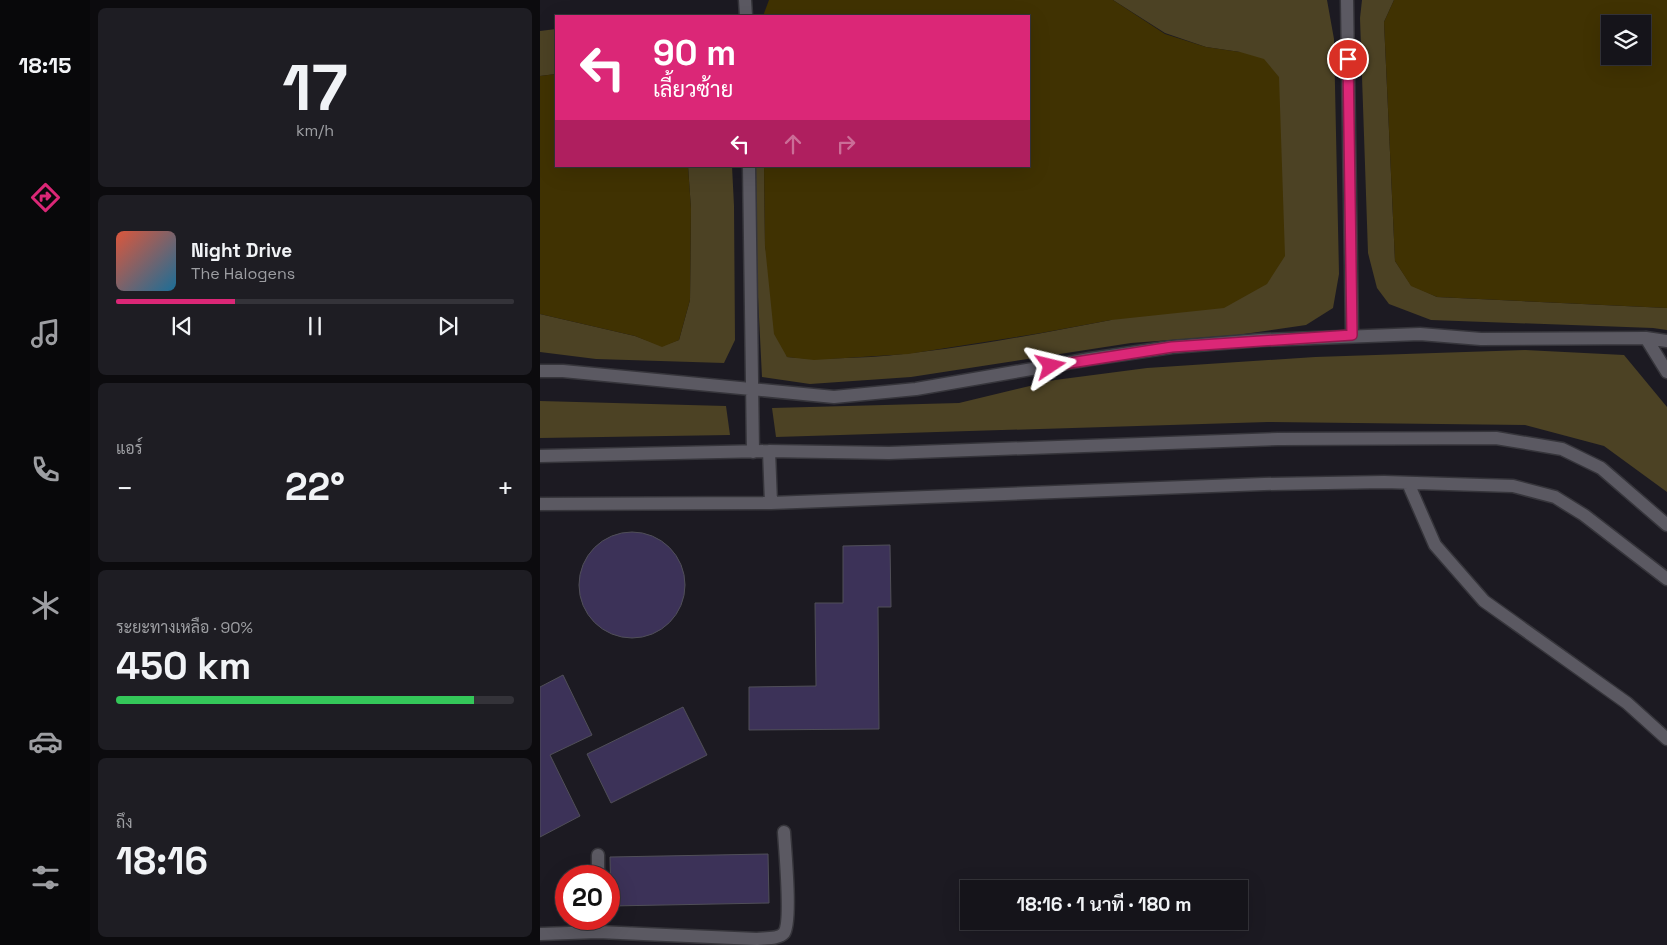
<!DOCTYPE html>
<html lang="th">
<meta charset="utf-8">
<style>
:root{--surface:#15141a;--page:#1e1d23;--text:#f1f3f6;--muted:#9d9ea2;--line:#343339;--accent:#db2777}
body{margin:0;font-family:"Space Grotesk",Sarabun,sans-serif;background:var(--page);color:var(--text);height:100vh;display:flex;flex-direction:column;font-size:19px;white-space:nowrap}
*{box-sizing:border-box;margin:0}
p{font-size:16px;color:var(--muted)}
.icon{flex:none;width:28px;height:28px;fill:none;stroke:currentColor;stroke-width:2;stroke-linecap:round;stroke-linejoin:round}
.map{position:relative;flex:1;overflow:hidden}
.panel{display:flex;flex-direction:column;gap:8px;padding:8px;background:#0c0b0e;width:450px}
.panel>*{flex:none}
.hud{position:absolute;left:15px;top:15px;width:475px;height:152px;border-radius:0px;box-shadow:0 5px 20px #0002,0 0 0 1px var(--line);background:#db2777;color:#fff;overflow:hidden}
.tools{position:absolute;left:1061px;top:15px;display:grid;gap:10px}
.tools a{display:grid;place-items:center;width:50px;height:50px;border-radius:0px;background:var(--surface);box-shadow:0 5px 20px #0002,0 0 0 1px var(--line);font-size:25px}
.speed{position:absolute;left:15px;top:865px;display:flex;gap:10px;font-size:25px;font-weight:700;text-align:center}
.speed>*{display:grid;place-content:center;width:65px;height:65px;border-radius:50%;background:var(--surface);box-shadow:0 5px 20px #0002,0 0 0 1px var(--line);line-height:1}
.speed .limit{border:8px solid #d22;background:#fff;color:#111}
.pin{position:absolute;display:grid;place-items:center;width:42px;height:42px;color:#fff;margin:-21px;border:2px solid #fff;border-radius:50%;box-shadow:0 1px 5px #0007}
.me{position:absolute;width:55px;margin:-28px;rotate:80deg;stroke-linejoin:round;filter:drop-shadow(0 0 4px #0008)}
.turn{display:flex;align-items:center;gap:18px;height:105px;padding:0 15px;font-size:22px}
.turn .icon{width:65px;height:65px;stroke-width:2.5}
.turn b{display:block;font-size:35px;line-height:42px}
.lanes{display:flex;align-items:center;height:48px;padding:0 15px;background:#0003;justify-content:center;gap:25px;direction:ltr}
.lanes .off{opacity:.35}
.big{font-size:38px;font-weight:600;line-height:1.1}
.panel .widget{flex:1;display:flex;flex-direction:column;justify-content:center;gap:8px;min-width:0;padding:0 18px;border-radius:8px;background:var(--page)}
.panel .dial{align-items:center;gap:0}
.dial b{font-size:65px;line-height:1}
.song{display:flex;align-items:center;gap:15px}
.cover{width:60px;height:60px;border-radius:8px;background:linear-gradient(135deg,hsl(10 70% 55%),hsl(200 70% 35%))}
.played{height:5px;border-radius:2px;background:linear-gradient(90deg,var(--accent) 30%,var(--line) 30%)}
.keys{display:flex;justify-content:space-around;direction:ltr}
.heat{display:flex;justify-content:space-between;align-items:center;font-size:28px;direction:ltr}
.charge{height:8px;border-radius:4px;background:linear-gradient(90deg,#34c759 90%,var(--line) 0)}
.trip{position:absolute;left:420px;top:880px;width:288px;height:50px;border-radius:0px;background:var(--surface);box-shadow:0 5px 20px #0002,0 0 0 1px var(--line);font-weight:600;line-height:50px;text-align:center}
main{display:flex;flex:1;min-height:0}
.menu{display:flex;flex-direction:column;width:90px;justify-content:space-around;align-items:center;background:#08080a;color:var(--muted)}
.menu .icon{width:35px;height:35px}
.menu .current{color:var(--accent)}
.menu b{font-size:22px;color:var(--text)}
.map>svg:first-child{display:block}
</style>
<main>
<nav class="menu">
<b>18:15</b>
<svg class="icon current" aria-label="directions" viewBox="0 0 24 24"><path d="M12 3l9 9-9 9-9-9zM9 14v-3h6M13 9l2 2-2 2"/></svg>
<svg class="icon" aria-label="music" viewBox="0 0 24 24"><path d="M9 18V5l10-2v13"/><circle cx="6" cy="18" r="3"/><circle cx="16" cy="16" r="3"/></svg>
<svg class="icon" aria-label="phone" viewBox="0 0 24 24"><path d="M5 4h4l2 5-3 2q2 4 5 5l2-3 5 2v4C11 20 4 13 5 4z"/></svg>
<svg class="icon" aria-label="climate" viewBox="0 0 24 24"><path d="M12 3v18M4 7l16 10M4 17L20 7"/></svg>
<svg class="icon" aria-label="car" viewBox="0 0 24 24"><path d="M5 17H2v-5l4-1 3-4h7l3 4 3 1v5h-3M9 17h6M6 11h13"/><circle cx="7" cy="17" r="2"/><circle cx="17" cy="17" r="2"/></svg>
<svg class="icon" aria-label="filters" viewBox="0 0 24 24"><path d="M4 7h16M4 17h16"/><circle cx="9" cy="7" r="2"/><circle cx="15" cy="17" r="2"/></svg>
</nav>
<section class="panel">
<div class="widget dial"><b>17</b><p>km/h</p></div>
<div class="widget">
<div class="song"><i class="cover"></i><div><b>Night Drive</b><p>The Halogens</p></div></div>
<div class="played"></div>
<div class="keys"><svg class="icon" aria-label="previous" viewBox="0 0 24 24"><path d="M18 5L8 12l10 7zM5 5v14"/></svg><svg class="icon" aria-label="pause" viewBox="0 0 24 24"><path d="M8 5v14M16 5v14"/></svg><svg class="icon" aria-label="next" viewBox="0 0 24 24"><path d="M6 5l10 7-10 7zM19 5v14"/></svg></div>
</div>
<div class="widget"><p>แอร์</p>
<div class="heat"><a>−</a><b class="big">22°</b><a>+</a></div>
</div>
<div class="widget"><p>ระยะทางเหลือ · 90%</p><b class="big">450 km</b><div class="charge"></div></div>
<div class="widget"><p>ถึง</p><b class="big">18:16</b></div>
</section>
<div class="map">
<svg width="1127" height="945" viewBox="0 0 1127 945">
<rect width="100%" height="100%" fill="#1c1a22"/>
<path fill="#4c4224" d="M573,0h214l7,39 5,235 -6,34 -27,17 -69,10 -106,8 -220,34 -101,7 -48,-7 -7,-140v-71h9l1,80 22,111c29,3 55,1 84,0 80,-6 161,-22 240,-37l129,-268 -34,-5 -41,-14z
M822,0h32l-10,22 11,239 16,24 26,12 230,11v22l-14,-2 -222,-8 -42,-16 -12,-16 -9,-35 -8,-235z
M16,29v45l-16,2v-45z
M148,166h44l2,40 1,134 -11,23 -128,-4 -56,-7v-38l95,22 27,10 17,-6 11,-40 1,-91z
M985,350l99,5 43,52v85l-63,-46 -79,-21 -257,-3 -492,15 -4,-29 187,-5 96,-23 92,-12 168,-11z
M0,401l186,5 4,29 -190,3z"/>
<path fill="#403202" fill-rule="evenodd" d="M229,0h344l52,34 41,13 34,5 24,7 15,18 6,179 -18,28 -43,24 -113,12 -70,13 -133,21 -94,6 -27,-3 -13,-23 -9,-88 -1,-80h265v-150h-266z
M854,0h273v308l-230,-11 -26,-11 -16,-25 -11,-239zM1070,24h32v32h-32z
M16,74v92h132l3,43 -1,91 -11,40 -17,7 -27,-11 -95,-22v-238z"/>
<path fill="#3c3258" stroke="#504f58" d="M39 585a53 53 0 1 1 106 0a53 53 0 1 1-106 0Z
M350,545l1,62h-13l1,122 -130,1v-43l67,-1 -1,-83h28v-57z
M23,675l29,60 -42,20 30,61 -40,21v-150z
M143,707l24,48 -96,48 -24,-49z
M228,854l1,49 -158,3 -1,-49z"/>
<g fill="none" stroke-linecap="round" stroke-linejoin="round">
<defs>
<path id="lane" d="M205,0l1,16
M807,0l5,335
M209,166l4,286
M1106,338l21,34
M0,371h23l271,26 82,-8 174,-30 82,-12 89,-7 159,-6 61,5 165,-1 21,3
M229,451l2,52
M0,456l229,-5 120,2 389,-14 218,-1 66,11 39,19 66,57
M868,483l27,62 49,56 143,102 40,36
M0,504l231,-1 493,-19 120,-2 129,4 42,11 29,18 83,64
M58,855v21
M0,934l58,-2 159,7c8,-1 22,0 27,-6 8,-11 1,-84 0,-101"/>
</defs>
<use href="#lane" stroke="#36353b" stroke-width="15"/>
<use href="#lane" stroke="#5b5962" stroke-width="12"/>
</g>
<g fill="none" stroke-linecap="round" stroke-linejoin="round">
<defs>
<path id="route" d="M511,366l121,-19 180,-12 -4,-276"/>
</defs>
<use href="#route" stroke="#8e194d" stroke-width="12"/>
<use href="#route" stroke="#db2777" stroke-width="9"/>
</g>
</svg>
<div class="tools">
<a><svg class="icon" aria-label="layers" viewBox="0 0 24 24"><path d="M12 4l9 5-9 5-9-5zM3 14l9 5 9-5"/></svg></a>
</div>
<div class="speed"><div class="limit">20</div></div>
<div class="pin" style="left:808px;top:59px;background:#d93025"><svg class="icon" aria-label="arrive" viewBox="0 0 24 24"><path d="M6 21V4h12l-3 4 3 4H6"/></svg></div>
<svg class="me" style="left:511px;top:366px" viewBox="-20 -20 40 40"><path d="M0-17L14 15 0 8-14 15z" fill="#db2777" stroke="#fff" stroke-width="4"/></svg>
<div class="trip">18:16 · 1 นาที · 180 m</div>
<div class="hud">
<div class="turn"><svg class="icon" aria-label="left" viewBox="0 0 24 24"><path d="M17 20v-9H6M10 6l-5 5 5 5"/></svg><div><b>90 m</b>เลี้ยวซ้าย</div></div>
<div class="lanes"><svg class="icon" aria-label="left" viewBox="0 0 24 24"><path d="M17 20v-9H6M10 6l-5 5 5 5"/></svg><svg class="icon off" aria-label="ahead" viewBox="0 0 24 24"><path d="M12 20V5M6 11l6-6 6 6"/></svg><svg class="icon off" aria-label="right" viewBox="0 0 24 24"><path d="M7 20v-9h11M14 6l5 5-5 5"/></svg></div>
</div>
</div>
</main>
